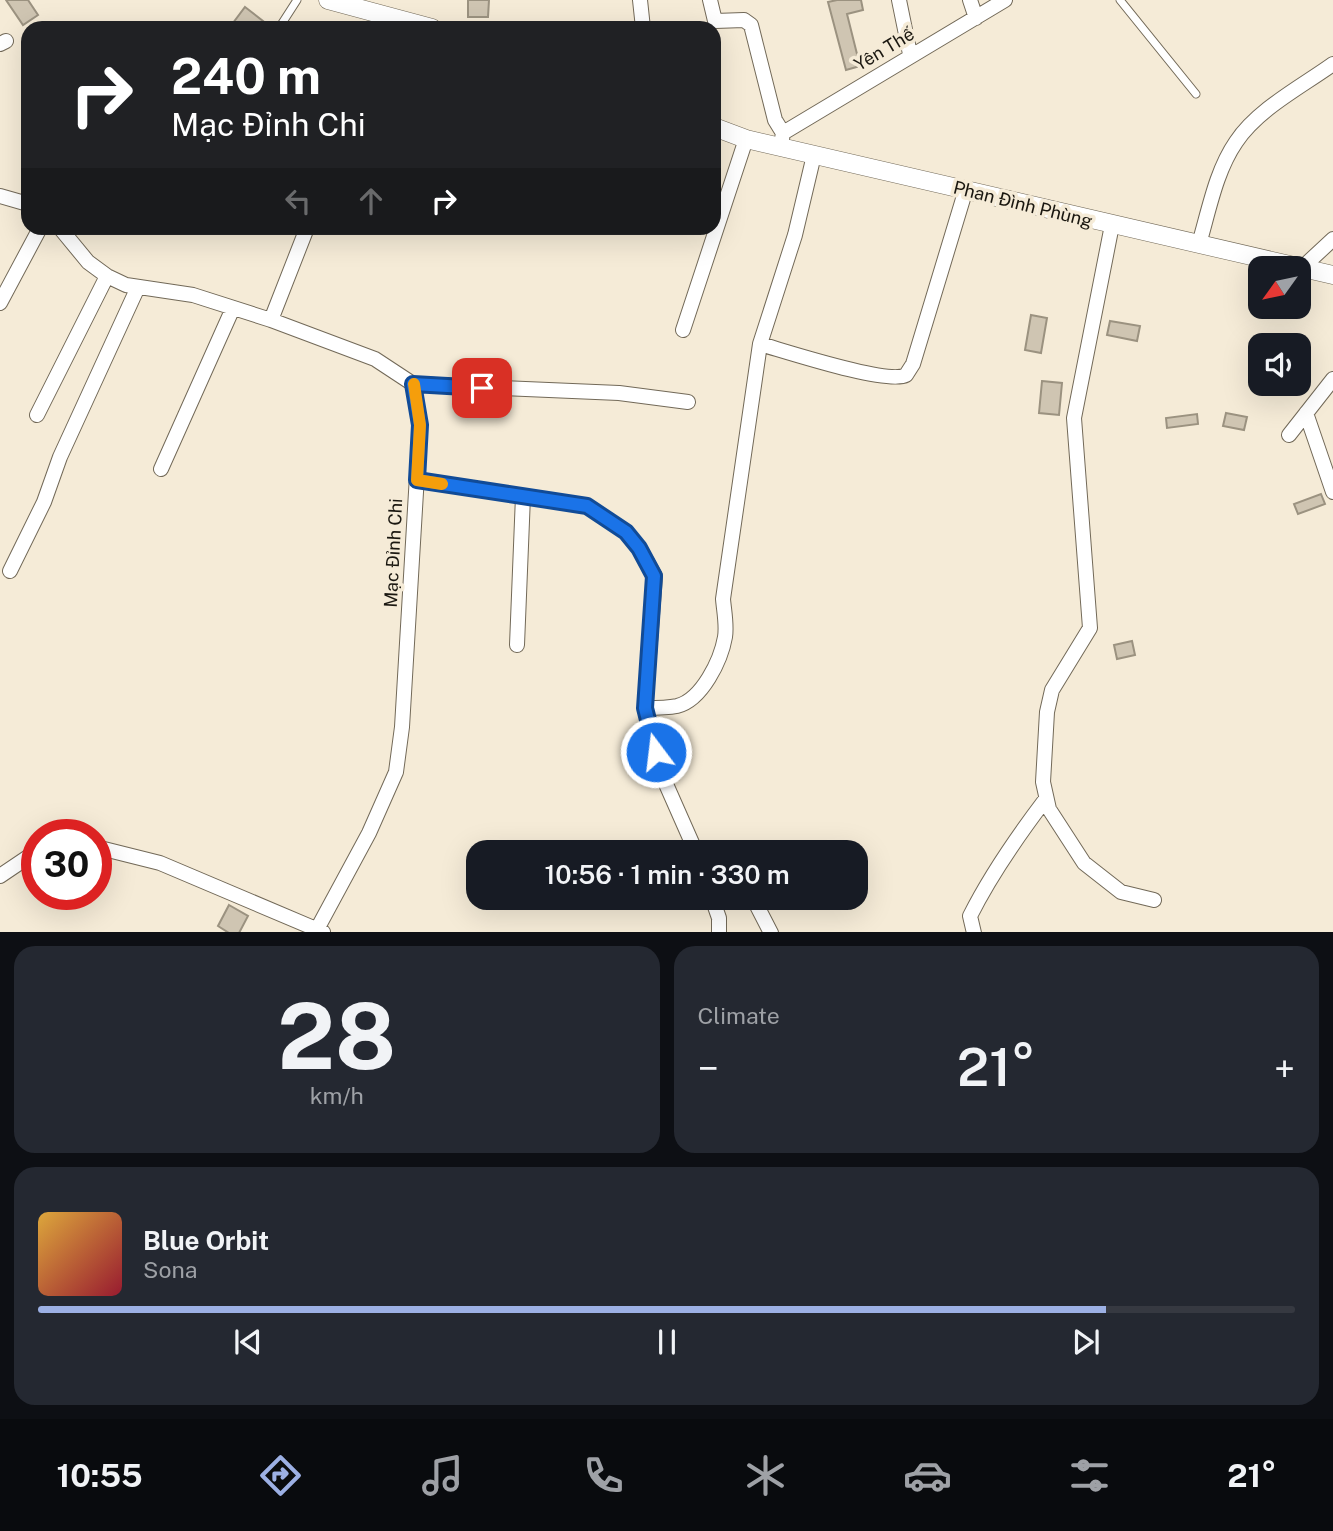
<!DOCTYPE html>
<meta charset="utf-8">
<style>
:root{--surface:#171b24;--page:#242831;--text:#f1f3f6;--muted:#9ea1a6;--line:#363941;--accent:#9cb0e4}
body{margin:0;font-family:"Public Sans",sans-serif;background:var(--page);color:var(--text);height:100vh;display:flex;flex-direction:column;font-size:26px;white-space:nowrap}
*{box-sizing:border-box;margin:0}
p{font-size:23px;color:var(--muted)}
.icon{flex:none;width:38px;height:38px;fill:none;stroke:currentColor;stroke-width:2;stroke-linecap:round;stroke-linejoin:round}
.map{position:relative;height:932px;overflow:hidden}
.panel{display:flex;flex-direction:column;gap:14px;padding:14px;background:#0d0f14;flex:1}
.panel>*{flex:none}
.hud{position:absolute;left:21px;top:21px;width:700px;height:214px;border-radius:21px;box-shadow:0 7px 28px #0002;background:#202124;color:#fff;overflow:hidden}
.needle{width:46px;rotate:237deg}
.fabs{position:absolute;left:1248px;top:256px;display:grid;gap:14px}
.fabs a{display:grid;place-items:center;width:63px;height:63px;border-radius:14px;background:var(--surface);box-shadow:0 7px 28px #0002;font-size:35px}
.speed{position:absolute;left:21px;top:819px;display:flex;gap:14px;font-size:35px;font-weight:700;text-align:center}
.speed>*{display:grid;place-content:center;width:91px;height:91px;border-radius:50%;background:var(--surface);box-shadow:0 7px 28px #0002;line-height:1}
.speed .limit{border:10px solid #d22;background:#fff;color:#111}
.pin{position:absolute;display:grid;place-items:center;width:60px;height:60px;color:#fff;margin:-30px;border-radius:14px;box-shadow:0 4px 10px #0006}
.me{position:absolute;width:77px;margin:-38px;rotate:345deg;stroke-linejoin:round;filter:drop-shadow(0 0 5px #0008)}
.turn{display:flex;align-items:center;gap:24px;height:147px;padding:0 35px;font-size:32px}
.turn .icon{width:91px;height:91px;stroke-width:2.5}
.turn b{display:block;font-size:49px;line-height:60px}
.lanes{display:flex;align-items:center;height:66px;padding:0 35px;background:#0003;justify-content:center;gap:35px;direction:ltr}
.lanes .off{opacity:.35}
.big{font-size:52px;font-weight:600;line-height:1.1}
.panel .widget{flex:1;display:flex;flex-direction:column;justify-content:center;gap:10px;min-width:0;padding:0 24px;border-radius:21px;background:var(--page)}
.panel .dial{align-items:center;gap:0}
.dial b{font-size:91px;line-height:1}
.song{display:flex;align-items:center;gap:21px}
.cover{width:84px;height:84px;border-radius:10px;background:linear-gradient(135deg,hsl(40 70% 55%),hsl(350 70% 35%))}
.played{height:7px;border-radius:4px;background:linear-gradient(90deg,var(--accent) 85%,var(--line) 85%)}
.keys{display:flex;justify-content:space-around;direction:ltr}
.heat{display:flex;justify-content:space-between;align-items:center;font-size:38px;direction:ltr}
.panel .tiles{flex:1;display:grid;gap:14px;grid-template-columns:1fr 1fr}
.widget:last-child{grid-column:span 2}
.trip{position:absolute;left:466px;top:840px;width:402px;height:70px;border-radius:21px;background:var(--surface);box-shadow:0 7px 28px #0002;font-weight:600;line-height:70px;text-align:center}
.tabs{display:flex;height:112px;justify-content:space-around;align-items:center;background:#090b0e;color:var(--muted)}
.tabs .icon{width:49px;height:49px}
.tabs .selected{color:var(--accent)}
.tabs b{font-size:32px;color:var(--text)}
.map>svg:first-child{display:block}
</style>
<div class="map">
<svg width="1333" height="933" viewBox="0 0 1333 933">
<rect width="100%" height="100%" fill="#f5ebd7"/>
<path fill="#cfc5b2" stroke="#9b9280" stroke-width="2" d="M6,0h22l10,15 -15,10z
M468,0h21l-1,17h-20z
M837,0h24l2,10 -16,4 13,52 -14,4 -18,-68z
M245,7l27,21h-32l-7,-5z
M1031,315l16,3 -6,35 -16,-3z
M1110,321l30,5 -3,15 -30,-6z
M1042,381l20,2 -3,32 -20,-2z
M1226,413l21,4 -3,13 -21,-4z
M1197,414l1,10 -31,4 -1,-10z
M1321,494l4,10 -27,10 -4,-10z
M1132,641l3,14 -18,4 -3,-14z
M229,905l19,11 -9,17h-10l-11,-7z"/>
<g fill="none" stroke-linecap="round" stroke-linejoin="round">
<defs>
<path id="service" d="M1120,0l76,94
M279,28l18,-28"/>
<path id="minor" d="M640,0l3,28
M710,0l5,21 29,-1 7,5 24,95 8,13 -1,6
M899,0l11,54
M970,0l6,18
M0,44l6,-3
M783,133l222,-133
M0,196l28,8
M1112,225l-38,193 16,210 -38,62 -5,22 -4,70 6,27 35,54 37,29 33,8
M60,228l28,34 19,14 19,9 67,10 78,25 104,39 38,25 7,41 -18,302 -6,45 -27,61 -54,100
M1199,244c10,-34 17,-73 37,-102 22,-33 65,-55 97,-78
M1303,267l30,-28
M0,303l40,-75
M271,320l36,-92
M683,330l63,-191
M760,344c25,7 128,41 146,31l7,-11 53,-175
M413,384l206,9 69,9
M1306,413l27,79
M37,415l70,-139
M1289,435l44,-56
M161,469l72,-161
M417,480l170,26 39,26 13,16 16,28 -10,132 17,67 34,77
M10,571l34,-69 16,-45 78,-170
M517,645l6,-149
M645,708c10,0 22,0 32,-2 25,-6 44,-46 48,-69 2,-12 -1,-26 -2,-38l37,-255 35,-109 19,-80
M96,847l64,16 163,69
M0,876l37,-25
M712,898l7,20v15
M753,898l18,35
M974,933l-4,-17c21,-42 47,-79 75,-116"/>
<path id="tertiary" d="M328,0l104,28
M714,127l32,12 587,136"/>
</defs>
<use href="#service" stroke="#726958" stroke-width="9"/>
<use href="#minor" stroke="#726958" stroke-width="16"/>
<use href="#tertiary" stroke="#726958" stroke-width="19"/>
<use href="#service" stroke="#fff" stroke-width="7"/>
<use href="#minor" stroke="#fff" stroke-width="14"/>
<use href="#tertiary" stroke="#fff" stroke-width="18"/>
</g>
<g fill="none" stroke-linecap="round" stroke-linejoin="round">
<defs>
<path id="route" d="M482,388l-69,-4 7,41 -3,55 170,26 39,26 13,16 15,28 -9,132 11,44"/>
</defs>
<use href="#route" stroke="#114b97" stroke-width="18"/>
<use href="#route" stroke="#1a73e8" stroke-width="12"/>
<path stroke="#f59e0b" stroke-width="12" d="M414,384l6,41 -3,55 25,4"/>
</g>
<g text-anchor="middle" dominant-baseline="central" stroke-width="7" stroke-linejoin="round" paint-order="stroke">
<g font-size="18" fill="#1a1710" stroke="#f5ebd7">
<text transform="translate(884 49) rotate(-31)">Yên Thế</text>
<text transform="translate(1023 204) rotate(14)">Phan Đình Phùng</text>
<text transform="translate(393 553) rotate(-87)">Mạc Đỉnh Chi</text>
</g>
</g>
</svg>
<div class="fabs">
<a><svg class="needle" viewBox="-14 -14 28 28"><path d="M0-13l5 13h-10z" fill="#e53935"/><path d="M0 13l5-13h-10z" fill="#9ea1a6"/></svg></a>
<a><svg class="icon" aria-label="sound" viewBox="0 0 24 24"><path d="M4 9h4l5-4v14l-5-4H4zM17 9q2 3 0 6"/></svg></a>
</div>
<div class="speed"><div class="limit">30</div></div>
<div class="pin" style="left:482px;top:388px;background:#d93025"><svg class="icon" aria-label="arrive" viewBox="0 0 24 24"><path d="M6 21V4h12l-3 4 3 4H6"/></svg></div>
<svg class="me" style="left:656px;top:752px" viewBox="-20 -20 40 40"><circle r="17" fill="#1a73e8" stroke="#fff" stroke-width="3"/><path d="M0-11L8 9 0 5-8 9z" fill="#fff"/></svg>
<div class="trip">10:56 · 1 min · 330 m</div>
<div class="hud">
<div class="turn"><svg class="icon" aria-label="right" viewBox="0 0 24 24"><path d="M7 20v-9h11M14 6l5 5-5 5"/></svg><div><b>240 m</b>Mạc Đỉnh Chi</div></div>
<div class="lanes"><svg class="icon off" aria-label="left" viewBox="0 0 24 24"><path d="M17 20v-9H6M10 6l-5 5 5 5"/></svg><svg class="icon off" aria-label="ahead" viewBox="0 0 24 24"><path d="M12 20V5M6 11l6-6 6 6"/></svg><svg class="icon" aria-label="right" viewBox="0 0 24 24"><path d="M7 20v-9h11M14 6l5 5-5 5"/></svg></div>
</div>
</div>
<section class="panel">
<div class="tiles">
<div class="widget dial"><b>28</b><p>km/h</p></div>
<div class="widget"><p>Climate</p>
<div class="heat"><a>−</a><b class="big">21°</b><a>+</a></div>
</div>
<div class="widget">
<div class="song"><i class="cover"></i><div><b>Blue Orbit</b><p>Sona</p></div></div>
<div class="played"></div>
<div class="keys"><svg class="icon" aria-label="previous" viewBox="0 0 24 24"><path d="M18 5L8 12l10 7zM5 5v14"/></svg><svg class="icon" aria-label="pause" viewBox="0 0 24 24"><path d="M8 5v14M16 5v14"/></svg><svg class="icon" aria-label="next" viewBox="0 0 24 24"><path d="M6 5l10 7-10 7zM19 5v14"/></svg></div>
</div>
</div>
</section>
<nav class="tabs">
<b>10:55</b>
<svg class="icon selected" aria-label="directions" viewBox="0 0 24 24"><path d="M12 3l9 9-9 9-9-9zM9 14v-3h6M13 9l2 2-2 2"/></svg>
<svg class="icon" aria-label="music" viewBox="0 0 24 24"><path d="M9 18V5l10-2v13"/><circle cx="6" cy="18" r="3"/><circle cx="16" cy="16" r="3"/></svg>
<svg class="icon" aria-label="phone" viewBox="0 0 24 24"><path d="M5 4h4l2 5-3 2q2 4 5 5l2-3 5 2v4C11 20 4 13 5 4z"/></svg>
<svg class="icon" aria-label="climate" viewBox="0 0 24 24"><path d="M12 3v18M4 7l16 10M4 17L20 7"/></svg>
<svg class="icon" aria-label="car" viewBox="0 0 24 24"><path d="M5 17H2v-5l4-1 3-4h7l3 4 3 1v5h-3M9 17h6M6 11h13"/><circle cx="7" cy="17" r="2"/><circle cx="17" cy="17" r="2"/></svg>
<svg class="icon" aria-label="filters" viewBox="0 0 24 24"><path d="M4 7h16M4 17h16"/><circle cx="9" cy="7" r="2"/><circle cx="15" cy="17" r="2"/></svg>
<b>21°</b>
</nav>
